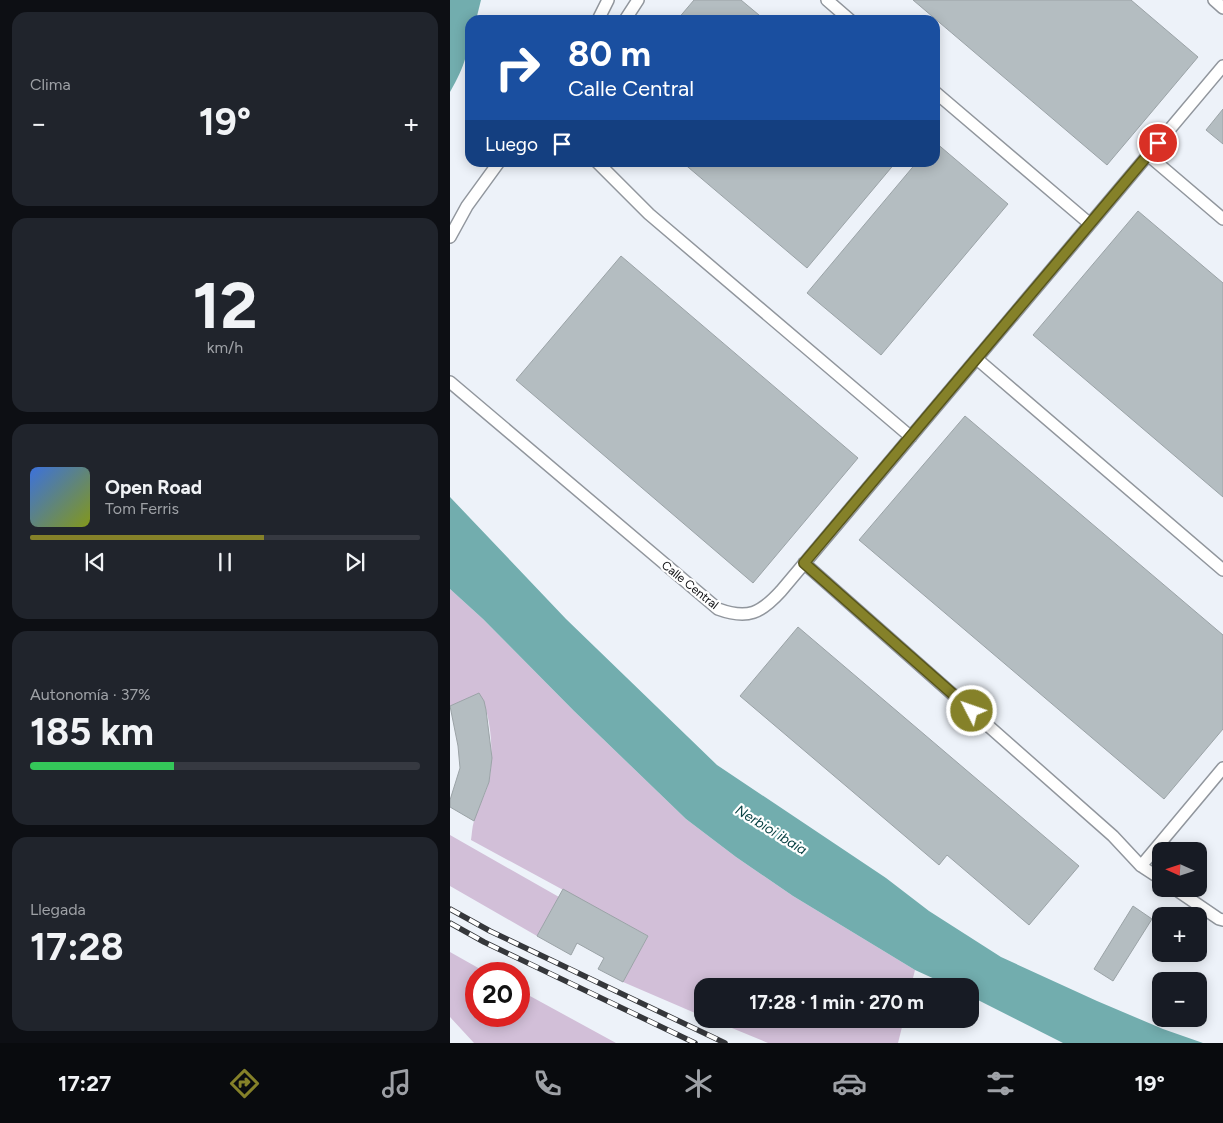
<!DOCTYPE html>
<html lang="es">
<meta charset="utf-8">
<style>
:root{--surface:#171b24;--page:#20242c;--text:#f1f3f6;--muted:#9ea1a6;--line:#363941;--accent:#858129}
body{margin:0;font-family:Figtree,sans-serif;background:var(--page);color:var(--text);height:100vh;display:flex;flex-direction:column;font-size:19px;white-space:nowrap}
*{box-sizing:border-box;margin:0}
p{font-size:16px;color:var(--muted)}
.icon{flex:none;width:28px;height:28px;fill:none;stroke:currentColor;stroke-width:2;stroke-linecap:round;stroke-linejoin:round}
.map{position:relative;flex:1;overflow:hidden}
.drawer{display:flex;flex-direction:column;gap:12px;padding:12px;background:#0d0f14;width:450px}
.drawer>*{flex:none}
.top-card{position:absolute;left:15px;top:15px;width:475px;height:152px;border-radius:15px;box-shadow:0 2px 12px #0003;background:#1a4fa0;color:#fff;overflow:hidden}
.needle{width:32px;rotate:273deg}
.controls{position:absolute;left:702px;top:842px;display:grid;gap:10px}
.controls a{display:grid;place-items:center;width:55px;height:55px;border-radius:10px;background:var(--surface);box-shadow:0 2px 12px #0003;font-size:25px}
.speed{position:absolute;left:15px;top:962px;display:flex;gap:10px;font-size:25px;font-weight:700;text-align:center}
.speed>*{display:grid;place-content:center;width:65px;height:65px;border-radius:50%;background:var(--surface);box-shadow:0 2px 12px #0003;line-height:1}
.speed .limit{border:8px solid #d22;background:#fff;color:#111}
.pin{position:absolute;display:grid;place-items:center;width:42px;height:42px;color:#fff;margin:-21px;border:2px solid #fff;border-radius:50%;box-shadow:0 1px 5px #0007}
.me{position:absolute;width:55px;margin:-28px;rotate:311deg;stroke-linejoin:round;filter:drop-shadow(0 0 4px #0008)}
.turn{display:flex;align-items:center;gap:18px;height:105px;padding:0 20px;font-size:22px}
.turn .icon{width:65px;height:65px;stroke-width:2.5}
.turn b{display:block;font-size:35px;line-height:42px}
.then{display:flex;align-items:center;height:48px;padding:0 20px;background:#0003;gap:10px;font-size:19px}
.big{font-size:38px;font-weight:700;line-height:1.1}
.drawer .card{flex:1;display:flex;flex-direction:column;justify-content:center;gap:8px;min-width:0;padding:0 18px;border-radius:15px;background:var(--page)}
.drawer .dial{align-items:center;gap:0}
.dial b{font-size:65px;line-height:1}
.song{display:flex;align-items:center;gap:15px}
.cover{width:60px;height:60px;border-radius:8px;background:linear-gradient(135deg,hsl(220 70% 55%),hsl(70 70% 35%))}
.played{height:5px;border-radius:2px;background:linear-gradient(90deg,var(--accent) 60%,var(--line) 60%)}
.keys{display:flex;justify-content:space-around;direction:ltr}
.heat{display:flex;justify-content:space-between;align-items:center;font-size:28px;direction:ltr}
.charge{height:8px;border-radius:4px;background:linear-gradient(90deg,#34c759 37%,var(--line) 0)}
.trip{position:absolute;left:244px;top:978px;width:285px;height:50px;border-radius:15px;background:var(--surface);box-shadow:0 2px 12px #0003;font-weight:700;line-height:50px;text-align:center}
.tab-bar{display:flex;height:80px;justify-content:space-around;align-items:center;background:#090b0e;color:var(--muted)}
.tab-bar .icon{width:35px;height:35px}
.tab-bar .active{color:var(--accent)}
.tab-bar b{font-size:22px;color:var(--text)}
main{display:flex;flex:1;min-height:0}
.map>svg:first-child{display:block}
</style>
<main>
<section class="drawer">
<div class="card"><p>Clima</p>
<div class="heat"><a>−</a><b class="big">19°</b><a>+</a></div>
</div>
<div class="card dial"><b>12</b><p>km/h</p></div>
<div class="card">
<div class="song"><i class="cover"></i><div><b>Open Road</b><p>Tom Ferris</p></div></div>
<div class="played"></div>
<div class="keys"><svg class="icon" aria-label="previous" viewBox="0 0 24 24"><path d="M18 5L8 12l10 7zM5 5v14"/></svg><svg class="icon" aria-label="pause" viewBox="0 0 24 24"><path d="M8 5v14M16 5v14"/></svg><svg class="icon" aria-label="next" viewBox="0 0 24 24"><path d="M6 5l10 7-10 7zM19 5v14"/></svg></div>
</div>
<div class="card"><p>Autonomía · 37%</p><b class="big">185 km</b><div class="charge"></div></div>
<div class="card"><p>Llegada</p><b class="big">17:28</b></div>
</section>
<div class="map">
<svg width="773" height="1043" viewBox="0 0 773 1043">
<rect width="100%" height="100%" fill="#edf2f9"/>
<path fill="#d2bfd8" d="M0,589l33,30 91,92 112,108 50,38 57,39 122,74 -4,16h-209v30l-79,-34 25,-46 -177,-96c1,-6 1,-13 3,-19 4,-14 12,-27 15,-40 5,-23 3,-68 -10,-87l-29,12z
M0,835l109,62 -22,39 -87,-50z
M0,952l39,22h-13v42h43v-26l97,53h-142l-24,-26z
M260,1019h194l-6,24h-130z"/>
<path fill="#72adae" d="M0,0h31l-5,20h-6c0,30 -5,46 -20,72z
M0,497l116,122 151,146 169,113 43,33 72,46 96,44 66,28 40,14h-140l-93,-47v-10h-20l-35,-16 -122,-74 -57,-39 -50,-38 -112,-108 -91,-92 -33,-30z"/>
<path fill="#b4bdc1" stroke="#9ba3a7" d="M244,0h47l24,20h-88z
M463,0h218l67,57 -91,108z
M773,109v35l-17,-14z
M485,142l73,62 -127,151 -74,-62 110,-131h18z
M232,162h214l-89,106z
M688,211l85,72v214l-190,-162z
M171,256l237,202 -105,125 -237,-203z
M515,416l258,219v94l-59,70 -305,-259z
M348,627l281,239 -50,59 -82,-70 -8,10 -199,-169z
M29,693l5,8 2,9 6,48 -3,24 -15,39 -24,-14v-7l10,-32 -2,-22 -8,-40z
M113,889l85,47 -25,46 -25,-13 6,-11 -27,-15 -6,12 -34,-19z
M683,906l19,13 -39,62 -19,-12z"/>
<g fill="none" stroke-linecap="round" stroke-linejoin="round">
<defs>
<path id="lane" d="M377,0l23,20
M764,0l9,8
M148,20l10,-20
M175,20l13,-20
M485,92l155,132
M698,155l75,64
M147,162l52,52 262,223
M0,237l17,-31 32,-44
M527,359l246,211
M0,382l268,227c30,11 43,4 63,-18l442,-525
M354,563l309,273 28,30 20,13
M691,866l82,-98
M725,889l44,30 4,1"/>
</defs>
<use href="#lane" stroke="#91969d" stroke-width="14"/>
<use href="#lane" stroke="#fff" stroke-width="11"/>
<defs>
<path id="rail" d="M0,909l40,22 235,112
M0,923l34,19 211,101"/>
</defs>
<use href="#rail" stroke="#35373b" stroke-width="5.5"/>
<use href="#rail" stroke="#fff" stroke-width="4" stroke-dasharray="11" stroke-linecap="butt"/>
</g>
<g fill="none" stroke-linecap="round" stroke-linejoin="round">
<defs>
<path id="route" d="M522,711l-168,-148 354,-420"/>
</defs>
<use href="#route" stroke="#56541b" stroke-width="12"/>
<use href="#route" stroke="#858129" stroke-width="9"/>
</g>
<g text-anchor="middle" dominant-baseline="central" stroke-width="4.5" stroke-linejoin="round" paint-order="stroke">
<g font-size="12" fill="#0a0b0e" stroke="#fff">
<text transform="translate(240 585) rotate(39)">Calle Central</text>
</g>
<g font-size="14" font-style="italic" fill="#084143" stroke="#fff">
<text transform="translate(321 830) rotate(32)">Nerbioi ibaia</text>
</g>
</g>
</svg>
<div class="controls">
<a><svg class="needle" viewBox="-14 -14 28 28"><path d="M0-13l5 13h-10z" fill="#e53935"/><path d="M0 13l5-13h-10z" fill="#9ea1a6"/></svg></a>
<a>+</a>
<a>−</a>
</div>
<div class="speed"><div class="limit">20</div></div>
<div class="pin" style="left:708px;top:143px;background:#d93025"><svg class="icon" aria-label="arrive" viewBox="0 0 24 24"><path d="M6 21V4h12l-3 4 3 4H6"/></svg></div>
<svg class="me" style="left:522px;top:711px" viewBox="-20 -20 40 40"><circle r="17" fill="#858129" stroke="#fff" stroke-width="3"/><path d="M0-11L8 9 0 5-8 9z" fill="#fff"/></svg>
<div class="trip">17:28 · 1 min · 270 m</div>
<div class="top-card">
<div class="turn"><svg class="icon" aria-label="right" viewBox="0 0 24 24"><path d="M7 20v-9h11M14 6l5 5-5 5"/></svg><div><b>80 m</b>Calle Central</div></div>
<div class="then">Luego<svg class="icon" aria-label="arrive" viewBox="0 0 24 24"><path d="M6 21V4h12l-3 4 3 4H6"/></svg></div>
</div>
</div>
</main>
<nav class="tab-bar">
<b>17:27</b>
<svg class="icon active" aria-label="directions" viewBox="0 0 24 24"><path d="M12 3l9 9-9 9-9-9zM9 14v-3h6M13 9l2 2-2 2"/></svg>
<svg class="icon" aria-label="music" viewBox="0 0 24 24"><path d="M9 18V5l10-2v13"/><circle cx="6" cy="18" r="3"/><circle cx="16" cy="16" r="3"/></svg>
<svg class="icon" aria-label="phone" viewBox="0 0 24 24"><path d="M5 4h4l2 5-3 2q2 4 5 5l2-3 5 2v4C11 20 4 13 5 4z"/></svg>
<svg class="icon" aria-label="climate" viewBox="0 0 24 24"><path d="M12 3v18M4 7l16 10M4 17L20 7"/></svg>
<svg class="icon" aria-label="car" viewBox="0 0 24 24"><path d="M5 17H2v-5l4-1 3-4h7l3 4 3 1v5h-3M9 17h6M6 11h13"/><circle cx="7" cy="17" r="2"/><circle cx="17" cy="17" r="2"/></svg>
<svg class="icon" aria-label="filters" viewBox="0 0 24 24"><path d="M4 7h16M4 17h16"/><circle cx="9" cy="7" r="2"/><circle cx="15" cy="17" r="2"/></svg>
<b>19°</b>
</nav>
